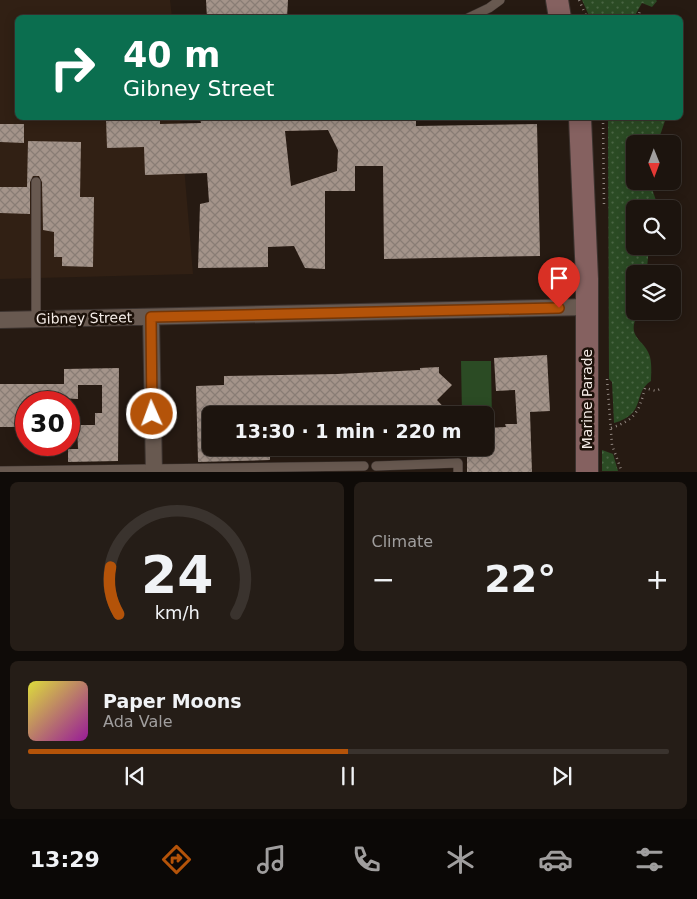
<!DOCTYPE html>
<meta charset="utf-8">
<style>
:root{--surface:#1c140e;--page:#251d17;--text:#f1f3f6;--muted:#a09e9e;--line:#3a332e;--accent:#b45309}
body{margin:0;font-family:"DejaVu Sans",sans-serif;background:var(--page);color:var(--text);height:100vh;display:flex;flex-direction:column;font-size:19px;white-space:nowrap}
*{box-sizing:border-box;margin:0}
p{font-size:16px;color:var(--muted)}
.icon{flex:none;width:28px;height:28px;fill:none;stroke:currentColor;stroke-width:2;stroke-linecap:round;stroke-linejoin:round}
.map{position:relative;height:472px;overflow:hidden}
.sheet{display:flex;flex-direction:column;gap:10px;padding:10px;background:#0f0b08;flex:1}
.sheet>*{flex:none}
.hud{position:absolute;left:15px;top:15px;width:668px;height:105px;border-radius:8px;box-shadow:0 2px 12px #0003,0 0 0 1px var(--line);background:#0b6e4f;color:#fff;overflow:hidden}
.needle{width:32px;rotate:179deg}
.tools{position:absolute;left:626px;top:135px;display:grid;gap:10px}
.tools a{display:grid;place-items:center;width:55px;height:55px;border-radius:8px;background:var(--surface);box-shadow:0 2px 12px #0003,0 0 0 1px var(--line);font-size:25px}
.speed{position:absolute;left:15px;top:391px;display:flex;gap:10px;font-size:25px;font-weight:700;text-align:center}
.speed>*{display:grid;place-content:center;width:65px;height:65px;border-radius:50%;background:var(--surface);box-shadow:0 2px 12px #0003,0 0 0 1px var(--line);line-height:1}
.speed .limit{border:8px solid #d22;background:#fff;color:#111}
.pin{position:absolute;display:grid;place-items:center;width:42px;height:42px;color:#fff;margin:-51px -21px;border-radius:50% 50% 50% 0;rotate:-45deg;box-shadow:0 0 5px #0007}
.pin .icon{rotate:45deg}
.me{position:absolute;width:55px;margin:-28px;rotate:358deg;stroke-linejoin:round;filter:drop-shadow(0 0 4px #0008)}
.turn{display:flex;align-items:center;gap:18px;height:105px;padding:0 25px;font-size:22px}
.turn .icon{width:65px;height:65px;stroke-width:2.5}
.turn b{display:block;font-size:35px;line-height:42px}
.big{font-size:38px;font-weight:800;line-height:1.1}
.sheet .widget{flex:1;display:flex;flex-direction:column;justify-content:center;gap:8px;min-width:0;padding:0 18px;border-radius:8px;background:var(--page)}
.sheet .dial{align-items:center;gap:0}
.dial svg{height:130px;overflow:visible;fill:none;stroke:var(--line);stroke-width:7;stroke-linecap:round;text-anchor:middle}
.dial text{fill:var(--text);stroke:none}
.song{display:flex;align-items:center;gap:15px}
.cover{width:60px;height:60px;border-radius:8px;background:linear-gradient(135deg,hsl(60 70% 55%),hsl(300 70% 35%))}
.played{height:5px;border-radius:2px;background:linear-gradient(90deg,var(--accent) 50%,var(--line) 50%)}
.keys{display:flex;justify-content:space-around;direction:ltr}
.heat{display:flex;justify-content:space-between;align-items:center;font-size:28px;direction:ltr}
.sheet .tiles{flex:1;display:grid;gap:10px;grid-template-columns:1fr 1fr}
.widget:last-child{grid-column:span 2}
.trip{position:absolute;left:202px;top:406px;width:292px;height:50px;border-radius:8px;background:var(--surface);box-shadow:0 2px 12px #0003,0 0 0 1px var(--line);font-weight:800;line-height:50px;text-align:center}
.tabs{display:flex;height:80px;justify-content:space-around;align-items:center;background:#0b0806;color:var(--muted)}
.tabs .icon{width:35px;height:35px}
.tabs .current{color:var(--accent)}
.tabs b{font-size:22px;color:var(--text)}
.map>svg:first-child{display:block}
</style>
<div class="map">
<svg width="697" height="472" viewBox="0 0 697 472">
<defs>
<pattern id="grass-dots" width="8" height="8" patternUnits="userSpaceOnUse" patternTransform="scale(1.25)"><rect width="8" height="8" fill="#2b4b24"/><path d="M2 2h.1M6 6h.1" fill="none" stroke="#4a6544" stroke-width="1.8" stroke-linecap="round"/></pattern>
<pattern id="building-cross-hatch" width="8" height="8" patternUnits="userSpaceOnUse" patternTransform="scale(1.25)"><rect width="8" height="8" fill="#a4948a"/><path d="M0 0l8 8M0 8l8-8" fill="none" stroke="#897d75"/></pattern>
</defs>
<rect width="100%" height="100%" fill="#261a12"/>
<path fill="#312014" d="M0,0h170l2,17 -154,1v100h162l13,156 -193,5z"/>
<path fill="url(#grass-dots)" d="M582,0h74l1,1 -5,6 -10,-4 -8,14 -44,1z
M608,118h54l3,3 -8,23h-22v37h18l-1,8 7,20h-24v37h14l-2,23 6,5h-18v37h5c-17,27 5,27 10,46 2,8 1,17 1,24 -19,12 -4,33 -37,42l-2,-41 -3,-3z
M602,450l11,4 5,17h-16z"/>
<path fill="#2b4b24" d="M461,361h30l1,60h-6v-6h-24z"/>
<path fill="url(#building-cross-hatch)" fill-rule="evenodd" d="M206,0h82l-1,18h-80z
M160,118v6l41,-1 -1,-5h216v8l121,-2 3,132 -156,3 -1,-93h-28v25h-30v78l-20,-1 -11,-22 -26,1v20l-70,1 2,-64 9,-2 -2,-29 -62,2 -1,-28 -37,1 -1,-29zM328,130l10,20 -1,21 -46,15 -6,-55z
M0,124h24v19l-24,-1z
M28,141l53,1 -1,55h14l-1,70 -31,-1v-9h-8v-25l-11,-2 -1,-48 -3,-6h-6l-3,6v32l-30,-1v-26h27z
M547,355l3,56 -20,1 2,60h-65v-24h19v-20l20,-1 -1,-3h12l-2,-34 -19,1 -2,-33z
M439,367v6l13,12 -15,15 14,15h-34v-5l-68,3v2h-138v33h59v12l-72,2 -2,-76 28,-1v-9l113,-2 83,-4v-2z
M119,368l-1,93 -50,1v-13h10l-1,-24h18v-12h7v-28h-24v14l-19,-1v4h-33v25h-26v-43h64v-15z"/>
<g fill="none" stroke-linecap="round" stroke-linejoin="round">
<defs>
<path id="lane" d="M468,18l21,-10 11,-8
M36,319v-137
M376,466l82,-3v9
M0,471l364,-5"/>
<path id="street" d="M151,317l3,155
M0,320l587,-13"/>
<path id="secondary" d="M557,0l3,18
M580,118l7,161v193"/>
</defs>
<use href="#lane" stroke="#3c332f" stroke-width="10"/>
<use href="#street" stroke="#3c332f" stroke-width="18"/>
<use href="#secondary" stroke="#3c332f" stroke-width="24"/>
<path stroke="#90867f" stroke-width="2.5" stroke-dasharray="1 4" stroke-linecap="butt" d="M579,0l8,18
M638,18l2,-8
M603,118l1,88
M607,379l5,66 10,27
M611,428c24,-8 28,-16 34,-40l11,3 6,-3"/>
<use href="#lane" stroke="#685950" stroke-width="9"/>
<use href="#street" stroke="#685950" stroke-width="16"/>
<use href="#secondary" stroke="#856160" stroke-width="22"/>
</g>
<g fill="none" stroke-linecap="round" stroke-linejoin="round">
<defs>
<path id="route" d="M152,414l-1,-97 408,-9"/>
</defs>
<use href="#route" stroke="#753606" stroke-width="12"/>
<use href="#route" stroke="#b45309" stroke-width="9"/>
</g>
<g text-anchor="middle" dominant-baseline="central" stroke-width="5" stroke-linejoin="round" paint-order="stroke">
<g font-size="14" fill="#f4ebe6" stroke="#1c1109">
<text transform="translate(84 318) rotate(-1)">Gibney Street</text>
<text transform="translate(587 399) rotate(-90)">Marine Parade</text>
</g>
</g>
</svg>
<div class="tools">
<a><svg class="needle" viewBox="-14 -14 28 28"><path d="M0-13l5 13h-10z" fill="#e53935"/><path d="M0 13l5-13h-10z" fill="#a09e9e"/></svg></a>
<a><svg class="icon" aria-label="search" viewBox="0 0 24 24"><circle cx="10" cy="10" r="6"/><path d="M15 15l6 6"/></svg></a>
<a><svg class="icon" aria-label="layers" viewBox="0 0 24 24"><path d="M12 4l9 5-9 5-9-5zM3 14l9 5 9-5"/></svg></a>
</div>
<div class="speed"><div class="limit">30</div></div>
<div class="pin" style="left:559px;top:308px;background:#d93025"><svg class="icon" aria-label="arrive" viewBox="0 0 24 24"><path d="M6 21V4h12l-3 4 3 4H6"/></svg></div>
<svg class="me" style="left:152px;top:414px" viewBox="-20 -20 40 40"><circle r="17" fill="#b45309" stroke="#fff" stroke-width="3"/><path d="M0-11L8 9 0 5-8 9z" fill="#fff"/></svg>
<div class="trip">13:30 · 1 min · 220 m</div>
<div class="hud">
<div class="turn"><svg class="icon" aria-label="right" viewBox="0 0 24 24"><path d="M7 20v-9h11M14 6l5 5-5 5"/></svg><div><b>40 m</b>Gibney Street</div></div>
</div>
</div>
<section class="sheet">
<div class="tiles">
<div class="widget dial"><svg viewBox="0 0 100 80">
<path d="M14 69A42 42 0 1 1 86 69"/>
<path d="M14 69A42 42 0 0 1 9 40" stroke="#b45309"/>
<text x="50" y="56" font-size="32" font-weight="700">24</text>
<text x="50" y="72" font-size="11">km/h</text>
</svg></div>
<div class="widget"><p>Climate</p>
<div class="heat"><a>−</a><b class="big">22°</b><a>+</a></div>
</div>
<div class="widget">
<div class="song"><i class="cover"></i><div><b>Paper Moons</b><p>Ada Vale</p></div></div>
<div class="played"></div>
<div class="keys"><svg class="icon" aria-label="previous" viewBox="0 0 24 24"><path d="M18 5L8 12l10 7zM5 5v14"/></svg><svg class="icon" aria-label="pause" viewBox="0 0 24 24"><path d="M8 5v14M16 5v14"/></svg><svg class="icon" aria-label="next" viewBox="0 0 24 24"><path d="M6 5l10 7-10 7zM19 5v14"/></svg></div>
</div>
</div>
</section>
<nav class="tabs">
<b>13:29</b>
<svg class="icon current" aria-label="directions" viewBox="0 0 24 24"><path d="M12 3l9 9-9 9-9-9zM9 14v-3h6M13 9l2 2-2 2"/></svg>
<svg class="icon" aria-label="music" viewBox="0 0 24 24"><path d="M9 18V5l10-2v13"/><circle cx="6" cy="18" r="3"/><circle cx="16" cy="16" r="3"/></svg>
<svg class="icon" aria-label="phone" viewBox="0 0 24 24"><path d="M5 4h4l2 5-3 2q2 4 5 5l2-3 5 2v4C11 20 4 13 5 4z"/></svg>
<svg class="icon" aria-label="climate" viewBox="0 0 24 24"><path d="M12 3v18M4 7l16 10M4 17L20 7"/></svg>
<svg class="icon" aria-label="car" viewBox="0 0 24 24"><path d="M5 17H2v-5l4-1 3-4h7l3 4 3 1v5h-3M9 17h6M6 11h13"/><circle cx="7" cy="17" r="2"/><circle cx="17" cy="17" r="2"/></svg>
<svg class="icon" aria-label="filters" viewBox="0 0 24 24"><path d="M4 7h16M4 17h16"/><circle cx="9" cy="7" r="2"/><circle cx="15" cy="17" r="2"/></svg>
</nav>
